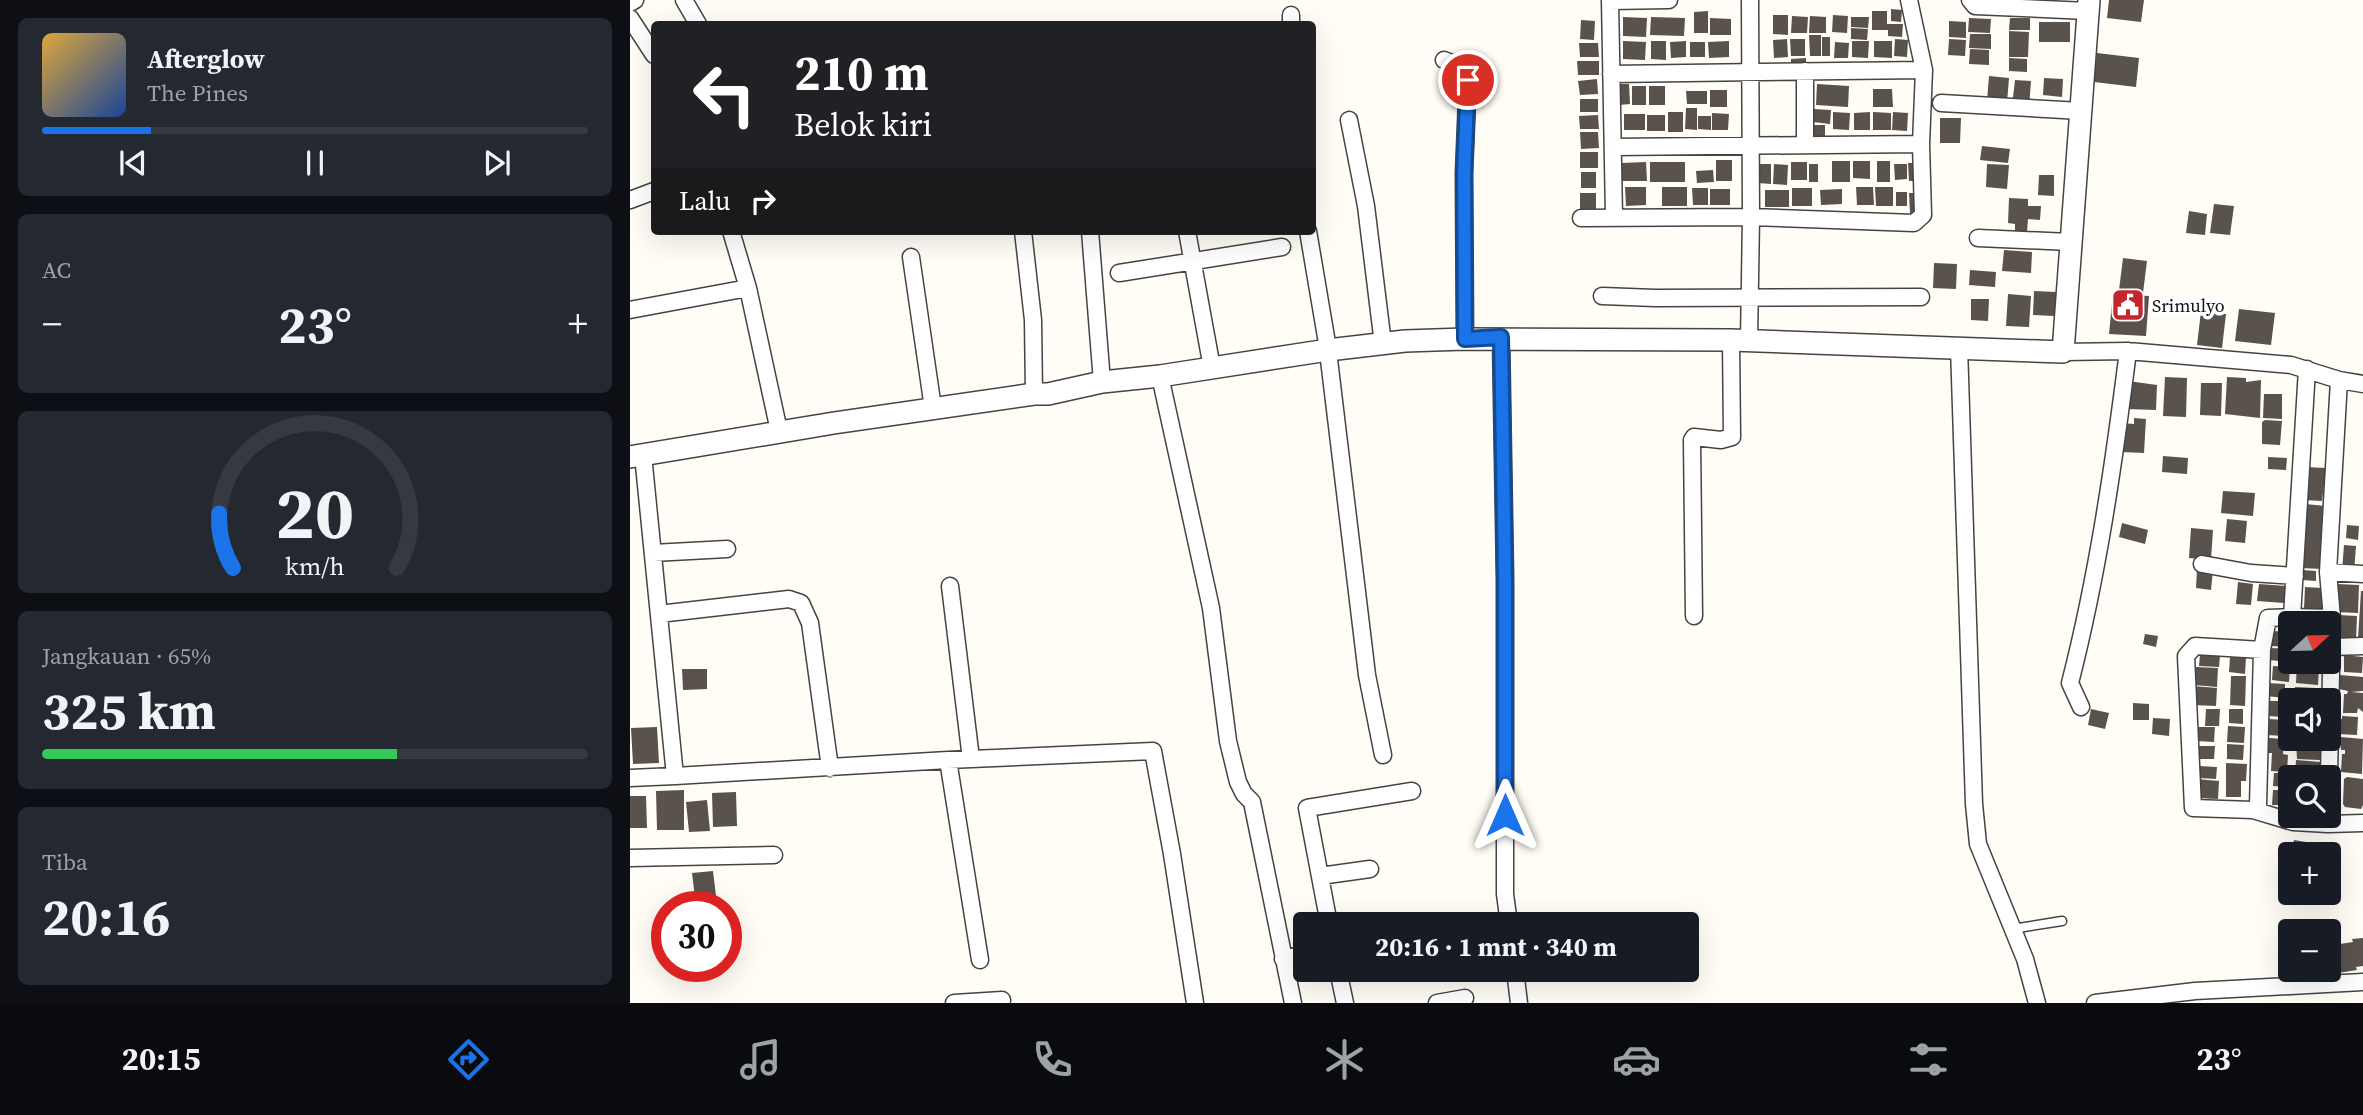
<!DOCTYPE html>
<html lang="id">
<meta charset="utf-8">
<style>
:root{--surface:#171b24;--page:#242831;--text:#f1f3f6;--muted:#9ea1a6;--line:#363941;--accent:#1a73e8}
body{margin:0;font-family:"Source Serif 4",serif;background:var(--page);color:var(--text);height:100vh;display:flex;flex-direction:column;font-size:26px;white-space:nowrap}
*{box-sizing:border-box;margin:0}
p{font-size:23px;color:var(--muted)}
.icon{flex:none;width:38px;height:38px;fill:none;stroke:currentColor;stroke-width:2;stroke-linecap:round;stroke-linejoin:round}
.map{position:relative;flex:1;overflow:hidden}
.details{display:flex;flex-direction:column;gap:18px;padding:18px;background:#0d0f14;width:630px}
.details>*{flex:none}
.guide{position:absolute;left:21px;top:21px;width:665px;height:214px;border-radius:7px;box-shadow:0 7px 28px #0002;background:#202124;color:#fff;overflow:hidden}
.needle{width:46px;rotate:68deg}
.tools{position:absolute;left:1648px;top:611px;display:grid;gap:14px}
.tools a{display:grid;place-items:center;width:63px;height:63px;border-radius:7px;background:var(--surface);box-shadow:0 7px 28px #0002;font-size:35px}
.speed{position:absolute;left:21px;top:891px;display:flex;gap:14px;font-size:35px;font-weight:700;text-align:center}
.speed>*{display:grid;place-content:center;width:91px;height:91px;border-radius:50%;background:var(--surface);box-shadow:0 7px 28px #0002;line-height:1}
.speed .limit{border:10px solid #d22;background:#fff;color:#111}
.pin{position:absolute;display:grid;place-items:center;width:60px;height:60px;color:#fff;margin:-30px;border:4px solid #fff;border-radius:50%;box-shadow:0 2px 7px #0007}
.me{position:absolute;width:77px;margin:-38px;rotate:0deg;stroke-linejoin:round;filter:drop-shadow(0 0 5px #0008)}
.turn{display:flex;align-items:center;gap:24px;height:147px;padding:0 28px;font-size:32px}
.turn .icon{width:91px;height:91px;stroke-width:2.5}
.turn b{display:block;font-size:49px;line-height:60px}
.then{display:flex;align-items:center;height:66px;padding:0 28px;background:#0003;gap:14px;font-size:26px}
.big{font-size:52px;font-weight:700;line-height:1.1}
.details .card{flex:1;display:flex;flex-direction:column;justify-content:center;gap:10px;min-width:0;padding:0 24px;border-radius:10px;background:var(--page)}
.details .dial{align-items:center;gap:0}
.dial svg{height:182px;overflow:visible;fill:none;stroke:var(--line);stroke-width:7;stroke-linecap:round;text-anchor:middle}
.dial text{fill:var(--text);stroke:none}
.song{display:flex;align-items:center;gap:21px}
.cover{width:84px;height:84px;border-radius:10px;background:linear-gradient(135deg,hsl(40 70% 55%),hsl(220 70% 35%))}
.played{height:7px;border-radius:4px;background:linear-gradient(90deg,var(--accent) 20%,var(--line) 20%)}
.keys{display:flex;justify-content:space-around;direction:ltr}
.heat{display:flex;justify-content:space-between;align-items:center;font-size:38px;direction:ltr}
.charge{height:10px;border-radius:5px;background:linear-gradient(90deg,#34c759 65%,var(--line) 0)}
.trip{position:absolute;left:663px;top:912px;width:406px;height:70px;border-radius:7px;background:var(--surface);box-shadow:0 7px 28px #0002;font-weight:700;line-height:70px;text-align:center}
.tab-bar{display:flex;height:112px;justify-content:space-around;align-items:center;background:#090b0e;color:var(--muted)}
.tab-bar .icon{width:49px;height:49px}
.tab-bar .selected{color:var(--accent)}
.tab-bar b{font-size:32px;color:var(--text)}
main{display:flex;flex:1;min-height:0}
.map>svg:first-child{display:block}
</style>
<main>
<section class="details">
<div class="card">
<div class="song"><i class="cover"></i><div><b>Afterglow</b><p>The Pines</p></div></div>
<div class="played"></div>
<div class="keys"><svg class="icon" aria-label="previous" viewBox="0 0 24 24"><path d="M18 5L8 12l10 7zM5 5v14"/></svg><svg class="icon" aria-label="pause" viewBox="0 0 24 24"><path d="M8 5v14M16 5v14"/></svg><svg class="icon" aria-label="next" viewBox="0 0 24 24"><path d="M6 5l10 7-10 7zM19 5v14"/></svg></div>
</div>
<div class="card"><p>AC</p>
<div class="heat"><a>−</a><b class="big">23°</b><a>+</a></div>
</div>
<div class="card dial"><svg viewBox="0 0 100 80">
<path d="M14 69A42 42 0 1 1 86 69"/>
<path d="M14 69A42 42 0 0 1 8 45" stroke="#1a73e8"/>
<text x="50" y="56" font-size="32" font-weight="700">20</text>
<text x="50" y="72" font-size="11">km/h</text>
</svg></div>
<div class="card"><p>Jangkauan · 65%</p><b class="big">325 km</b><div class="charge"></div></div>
<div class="card"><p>Tiba</p><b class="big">20:16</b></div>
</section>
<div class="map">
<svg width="1733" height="1003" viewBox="0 0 1733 1003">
<rect width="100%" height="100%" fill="#fffdf5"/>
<path fill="#5a524d" d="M1479,0h35l-3,22 -34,-4z
M1261,9l11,1 -1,12 -10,-1z
M1078,11v22h-14v-21z
M1242,11h15v13h16l-1,13 -14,-1v-6h-16z
M1143,15h15v20l-15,-1z
M1203,15l15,1 -1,17 -15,-1z
M1162,16l16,1 -1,16h-16z
M1180,16l16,1v16h-17z
M993,17l24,1 -1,19 -23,-1z
M1021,17l34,1 -1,18 -34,-1z
M1221,17h18l-1,11 -17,-1z
M1080,18l21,1v16h-21z
M1339,18l22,1 -1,14 -22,-1z
M1380,18h20v12h-21z
M951,20l14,1 -1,19 -14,-1z
M1319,21l17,1v16l-17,-1z
M1409,22h31v20h-31z
M1221,28l17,1 -1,11 -16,-1z
M1379,31l20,1 -1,25h-19z
M1340,34h21v15l-22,-1z
M1179,35h12v21h-11z
M1192,37h8v19h-8z
M1157,39l1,18 -14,1 -1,-18z
M1160,39h15v17h-14z
M1265,39l13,1 -1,17 -13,-1z
M1319,39l17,1 -1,16 -17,-1z
M993,41l23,1 -1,18 -22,-1z
M1021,41h15v19l-15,-1z
M1056,41v16l-15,1 -1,-16z
M1099,41v16l-20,1 -1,-16z
M1222,41h17l-1,17 -16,-1z
M1244,41h18v17l-18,-1z
M1060,42h15v15h-15z
M1205,42l14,1 -1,15h-14z
M949,43h19l1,14h-19z
M1340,49l19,1v15l-20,-1z
M1467,53l42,5 -3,29 -42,-5z
M1176,58v10h-15v-9z
M1379,58l18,1v13l-18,-1z
M947,61h22v14h-21z
M1359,76l20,2 -2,25 -20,-2z
M1414,78l19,1 -1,18 -19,-2z
M967,79l1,15 -18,1 -2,-14z
M1385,80l16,1 -2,27 -17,-2z
M989,84h10l1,20 -11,1z
M1187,84l32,2 -1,21 -32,-2z
M1002,86h14v19h-14z
M1019,86h16v19h-16z
M1243,89h19l1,18h-20z
M1080,90h17v17h-17z
M1056,91h21v13h-20z
M950,99h18v13h-18z
M1056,108h11v22l-12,-1z
M1184,109l17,1 -1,14 -17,-2z
M1038,112h15v20h-15z
M1203,112l17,1 -1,17 -16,-1z
M1240,112v18h-16v-17z
M1243,112l18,1v17h-18z
M1263,112l15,1 -1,18 -15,-1z
M1082,113l17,1 -1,16h-16z
M994,114h21v16h-21z
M968,115l1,14h-19l-1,-13z
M1017,115h18v16h-18z
M1068,116h13v14l-13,-1z
M1310,118h21l-1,25h-20z
M1184,125h11v15h-12z
M950,132h18l1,16 -18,1z
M1352,146l28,3 -2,14 -28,-3z
M950,152h18v16h-18z
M1086,160h16v21h-16z
M1202,161h18v21h-18z
M1223,161h17v18l-17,-1z
M1247,161h13v21h-13z
M1016,162l1,19h-25l-1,-18z
M1020,162h35v20h-35z
M1161,162h16v18h-16z
M1278,163h9l1,18h-9z
M1129,164h12v20l-13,-1z
M1144,164l14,1 -1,20 -14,-1z
M1179,164h9v18h-9z
M1264,164h13v15l-12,1z
M1357,164l22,1 -2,24 -21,-2z
M1083,170l1,12 -17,1 -1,-12z
M951,172h15v16h-15z
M1409,175h15v21l-16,-1z
M995,187h21v18l-20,1z
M1032,187h25v19h-25z
M1226,187h17l1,18h-17z
M1245,187h18v19h-17z
M1062,188h16v17h-15z
M1162,188h20v18h-20z
M1080,189h20v16h-20z
M1212,189v15l-21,1 -1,-15z
M1135,190h24v17h-24z
M1266,192h11v14h-11z
M950,193h16v21h-16z
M1279,193h7l1,20h-7z
M1379,198l19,1v7h13l-1,14 -12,-1 -1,13 -12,-1v-7l-7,-1z
M1584,204l20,2 -4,29 -20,-2z
M1559,211l18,3 -2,21 -19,-2z
M1374,250l28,2 -1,21 -29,-2z
M1493,258l24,3 -4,32 -24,-3z
M1304,263l23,1 -1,25 -23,-1z
M1340,270l26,2 -1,15 -26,-2z
M1404,291l22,1 -1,24 -22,-1z
M1378,294l23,2 -2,31 -23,-1z
M1483,294l36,2 -3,40 -37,-2z
M1341,299h18l-1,22 -17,-1z
M1609,309l36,4 -4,32 -36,-4z
M1571,311l25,3 -4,34 -25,-3z
M1535,377l22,1 -1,39 -23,-1z
M1597,377l19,1v4l15,-2 -1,38 -35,-4z
M1498,381l29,4 -1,25 -30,-1z
M1571,383h21l-1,33 -21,-1z
M1634,394h18v25l-19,-1z
M1504,418l12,1 -2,34 -23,-1 1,-29 12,1z
M1635,420l17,1 -2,24 -18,-1v-22z
M1533,456l25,2 -1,16 -25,-2z
M1638,457l19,1 -1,12 -18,-1z
M1676,467l20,1 -4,33 -20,-1z
M1593,491l32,2 -2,23 -32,-3z
M1675,504l21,2 -2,15 -3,9h4l-1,17h-3v5h2v17l-23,-1z
M1597,519l20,2 -2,22 -20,-2z
M1492,523l26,7 -3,14 -26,-7z
M1717,525l12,1 -1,14 -12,-2z
M1561,528l22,2 -2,30 -22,-2z
M1714,545l12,1 -2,26 -12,-1z
M1567,569l16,1 -2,20 -15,-2z
M1673,570l13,1v10l-14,-1z
M1608,582l15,2 -2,21 -15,-1z
M1629,584l27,2 -2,17 -27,-2z
M1707,584l22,1 -1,28 -22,-1z
M1675,587l17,1v21h-18z
M1731,591h2v48h-5z
M1709,615l18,1 -1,24 -18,-1z
M1642,631l19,1v15l-20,-1z
M1515,634l13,2 -2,11 -13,-3z
M1639,648l22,1v13l-22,-2z
M1570,655l20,1 -1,11 -20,-1z
M1714,655l19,2 -1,16 -18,-1z
M1600,657l16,1 -1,16 -16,-2z
M1667,664l22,2 -1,19 -22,-2z
M1643,666l17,1 -1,15 -17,-2z
M1566,667l22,1 -1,19 -23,-2z
M52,669h25v20l-24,1z
M1710,675l23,2v14l-12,1 12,1v19l-5,-4 -1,5h-14l1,-19h3l1,-3 -9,-2z
M1601,676h15l-1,30 -15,-1z
M1637,683l18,1v14l-19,-2z
M1563,686l24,2 -1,18 -24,-1z
M1665,687l21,1 -1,12h-20z
M1640,701h14l-1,16 -14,-1z
M1503,703l16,1v16h-16z
M1461,709l18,4 -4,16 -17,-4z
M1576,709h14l-1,17h-14z
M1599,709h14v15l-14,-1z
M1712,716l16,1 -1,18 -19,-1 1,-15h3z
M1523,718l17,1 -1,17 -17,-2z
M1638,719l17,1 -1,16 -17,-1z
M1598,726l17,1 -1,16 -17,-1z
M27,727l2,36 -26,1 -2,-36z
M1567,727h18l-1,15 -18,-1z
M1711,737l22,2 -1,35 -21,-2 1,-18h3v-4h-4z
M1639,738l15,1 -1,15 5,1 -1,17 -16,-1 1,-18h-4z
M1666,738h16v3l9,1 -1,18 -23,-1z
M1597,744l17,1 -1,15 -16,-1z
M1567,746h18l-1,13h-18z
M1666,760l24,2v15h-25z
M1596,763l21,1 -1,17h-5v16h-15z
M1569,766l18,1 -1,12 -18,-1z
M1644,773h13l-1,14 -13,-1z
M1717,777l16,2v26l-2,4 -16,-2 -2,-3 1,-25z
M1567,779l22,2 -1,18 -22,-1z
M54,790v40h-27l-1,-39z
M1643,790h10l-1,15h-10z
M106,792l1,34 -24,1 -1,-34z
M0,796h16l1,32h-17z
M77,800l3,31 -21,1 -3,-30z
M1664,840l24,4 -2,10h-25z
M83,871l3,25 -21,2 -3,-25z
M58,900l1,6h-21v-3z
M1733,938v28l-7,1 1,3 -19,3 -5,-28 20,-3 -1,-3z
M1699,939l5,22 -5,1z"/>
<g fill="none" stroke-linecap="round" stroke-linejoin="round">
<defs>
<path id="service" d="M1382,929l50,-8"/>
<path id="minor" d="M54,0l14,24
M980,0l4,217
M1340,0l5,6 113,5
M980,1l59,-1
M0,3l5,-3
M661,15v9
M0,18l24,37
M814,60l18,7 6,7 -4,99 1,166
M1175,71v74
M981,74l313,-4
M1311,103l140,8
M719,120l17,86 17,138
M983,147l308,-3
M0,200l24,-9
M951,218l170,-1 163,6 9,-8 -2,-71 3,-74 -15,-70
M101,231l17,57 31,143
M393,231l10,89 1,74
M460,231l12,151
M557,231l25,137
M678,231l19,112 40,332 16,80
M1348,238l92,4
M281,257l22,151
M489,273l163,-26
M972,296l53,2 266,-1
M0,310l118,-22
M871,337l4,242v315l4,30
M1119,342l2,-125 -1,-217
M1329,347l15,457 4,40 47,115 12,44
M1433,352l65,-1 163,14 48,15 24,4
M530,376l51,232 17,133 10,41 6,12 8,8 41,201
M23,553l74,-4
M1572,564l49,9 44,3
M1698,572l35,2
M320,586l21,173
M29,614l130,-15 12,4 9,20 20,145
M1064,616l-2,-176 2,-3 27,3 11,-3 -1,-97
M1662,617l40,1 -3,159
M1702,618l-4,-46 11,-192
M1702,647l31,-1
M1632,650l-4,156 -5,4 -60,-2 -7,-152 9,-10 67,4 6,-32 24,-1 15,-248
M1451,707l-11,-24c28,-109 44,-221 58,-332
M318,760l205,-9 19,103 23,149
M45,776l273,-16 32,200
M0,778l45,-2 -32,-321
M1623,810l40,12 35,2
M1698,816v8l35,-1
M0,858l144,-3
M690,876l50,-7
M699,924l-22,-116 105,-17
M653,959l23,-5
M708,970l7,33
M885,970l4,33
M324,1003l48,-3
M807,1003l28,-5
M1465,1003l100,-12 168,-9"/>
<path id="tertiary" d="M0,457l204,-34 200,-29h14l54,-12 58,-6 168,-26 77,-9 60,-2 266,1 332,12 26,-352"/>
</defs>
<use href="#service" stroke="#444" stroke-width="11"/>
<use href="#minor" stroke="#444" stroke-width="19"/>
<use href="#tertiary" stroke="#444" stroke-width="24"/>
<use href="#service" stroke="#fff" stroke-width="8"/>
<use href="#minor" stroke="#fff" stroke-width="16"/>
<use href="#tertiary" stroke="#fff" stroke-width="21"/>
</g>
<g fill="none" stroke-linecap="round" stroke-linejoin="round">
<defs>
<path id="route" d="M838,80l-4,93 1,166 36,-2 4,242v236"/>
</defs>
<use href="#route" stroke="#114b97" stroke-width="18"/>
<use href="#route" stroke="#1a73e8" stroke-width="12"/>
</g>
<defs>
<symbol id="civic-square" viewBox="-11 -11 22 22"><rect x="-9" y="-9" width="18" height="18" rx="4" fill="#c4262e" stroke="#fff"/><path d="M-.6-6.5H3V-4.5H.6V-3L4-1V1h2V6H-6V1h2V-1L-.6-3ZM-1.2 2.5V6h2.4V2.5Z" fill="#fff"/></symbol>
</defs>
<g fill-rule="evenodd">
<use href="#civic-square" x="1479" y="286" width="38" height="38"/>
</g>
<g text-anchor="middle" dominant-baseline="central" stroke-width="7" stroke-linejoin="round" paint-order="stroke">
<g font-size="18" fill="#111" stroke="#fff" text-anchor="start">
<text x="1522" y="305">Srimulyo</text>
</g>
</g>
</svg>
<div class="tools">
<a><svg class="needle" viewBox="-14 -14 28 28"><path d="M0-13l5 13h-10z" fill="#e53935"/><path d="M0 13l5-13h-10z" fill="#9ea1a6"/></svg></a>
<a><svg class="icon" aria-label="sound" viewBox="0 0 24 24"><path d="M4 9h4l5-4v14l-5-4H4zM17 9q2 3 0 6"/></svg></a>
<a><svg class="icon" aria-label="search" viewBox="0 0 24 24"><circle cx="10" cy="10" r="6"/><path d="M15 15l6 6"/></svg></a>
<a>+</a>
<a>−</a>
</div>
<div class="speed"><div class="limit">30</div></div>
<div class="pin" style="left:838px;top:80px;background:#d93025"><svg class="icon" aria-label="arrive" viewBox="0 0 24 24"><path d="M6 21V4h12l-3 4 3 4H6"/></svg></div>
<svg class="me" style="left:875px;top:815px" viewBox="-20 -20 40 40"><path d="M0-17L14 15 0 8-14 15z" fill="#1a73e8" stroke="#fff" stroke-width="4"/></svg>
<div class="trip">20:16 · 1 mnt · 340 m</div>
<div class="guide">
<div class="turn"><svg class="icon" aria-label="left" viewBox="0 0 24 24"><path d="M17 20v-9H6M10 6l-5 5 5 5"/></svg><div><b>210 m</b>Belok kiri</div></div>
<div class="then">Lalu<svg class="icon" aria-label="right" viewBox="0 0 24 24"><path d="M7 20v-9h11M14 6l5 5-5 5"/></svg></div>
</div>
</div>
</main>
<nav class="tab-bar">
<b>20:15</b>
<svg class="icon selected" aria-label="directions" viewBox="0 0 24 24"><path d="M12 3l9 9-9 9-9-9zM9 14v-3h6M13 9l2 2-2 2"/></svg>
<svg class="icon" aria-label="music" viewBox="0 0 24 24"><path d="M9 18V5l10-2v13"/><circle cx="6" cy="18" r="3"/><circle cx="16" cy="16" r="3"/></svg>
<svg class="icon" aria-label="phone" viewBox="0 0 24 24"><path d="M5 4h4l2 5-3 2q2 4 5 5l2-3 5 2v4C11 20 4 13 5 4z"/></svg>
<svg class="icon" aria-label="climate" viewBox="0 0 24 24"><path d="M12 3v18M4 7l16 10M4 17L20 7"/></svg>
<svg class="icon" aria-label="car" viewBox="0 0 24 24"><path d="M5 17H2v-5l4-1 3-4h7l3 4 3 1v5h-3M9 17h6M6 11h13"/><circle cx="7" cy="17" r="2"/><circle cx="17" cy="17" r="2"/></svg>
<svg class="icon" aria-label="filters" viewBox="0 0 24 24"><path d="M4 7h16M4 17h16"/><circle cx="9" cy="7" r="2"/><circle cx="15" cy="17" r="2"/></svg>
<b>23°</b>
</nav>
